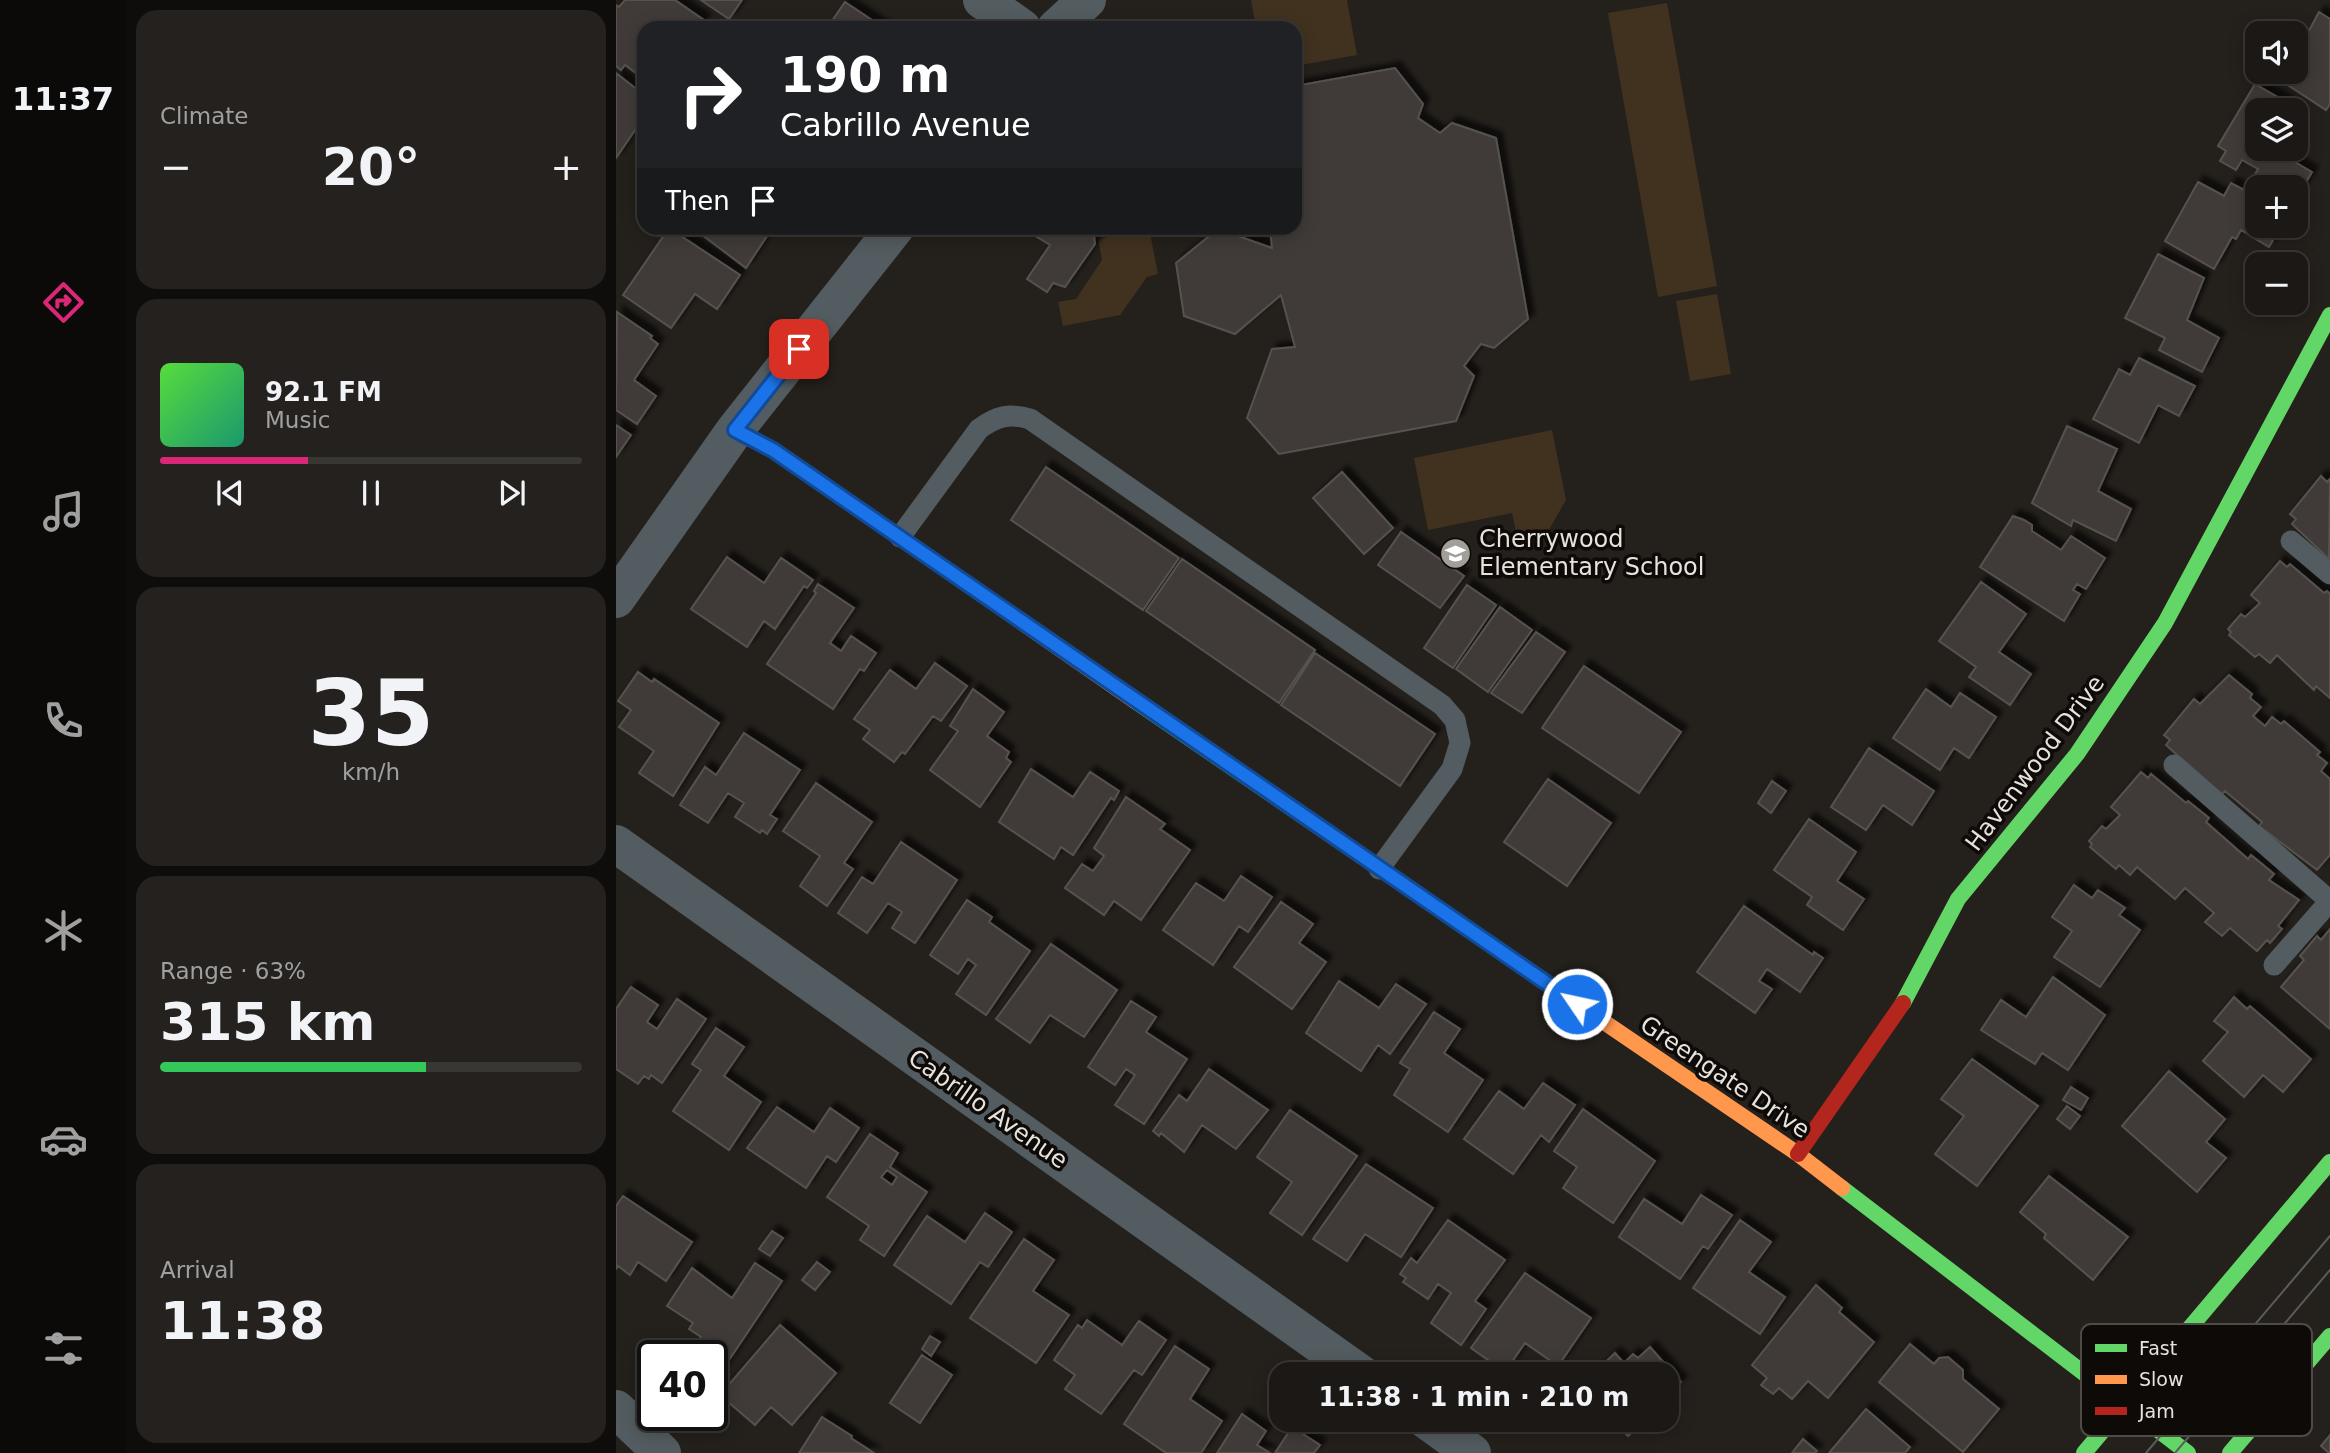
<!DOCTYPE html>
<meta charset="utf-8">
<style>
:root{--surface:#1b1815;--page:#24211e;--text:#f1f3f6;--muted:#a0a0a0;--line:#393734;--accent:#db2777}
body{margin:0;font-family:"DejaVu Sans",sans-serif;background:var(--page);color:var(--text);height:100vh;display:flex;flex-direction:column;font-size:26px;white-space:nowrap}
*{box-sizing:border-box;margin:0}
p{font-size:23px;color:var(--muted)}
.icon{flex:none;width:38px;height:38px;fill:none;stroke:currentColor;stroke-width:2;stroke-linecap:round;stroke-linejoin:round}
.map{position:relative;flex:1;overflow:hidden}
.details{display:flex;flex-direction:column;gap:10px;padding:10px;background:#0f0d0c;width:490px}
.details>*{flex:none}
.guide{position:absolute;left:21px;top:21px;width:665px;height:214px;border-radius:21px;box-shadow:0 4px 18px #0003,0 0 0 2px var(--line);background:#202124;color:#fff;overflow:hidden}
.fabs{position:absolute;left:1629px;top:21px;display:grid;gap:14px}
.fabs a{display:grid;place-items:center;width:63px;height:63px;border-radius:14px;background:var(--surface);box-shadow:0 4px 18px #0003,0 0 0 2px var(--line);font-size:35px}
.speed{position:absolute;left:21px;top:1340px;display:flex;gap:14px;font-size:35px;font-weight:700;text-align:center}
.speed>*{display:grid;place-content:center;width:91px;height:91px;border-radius:50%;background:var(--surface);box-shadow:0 4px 18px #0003,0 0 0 2px var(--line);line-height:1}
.speed .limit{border:4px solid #111;border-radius:10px;background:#fff;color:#111}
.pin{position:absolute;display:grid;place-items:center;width:60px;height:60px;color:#fff;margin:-30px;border-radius:14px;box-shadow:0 4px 10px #0006}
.me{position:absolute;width:77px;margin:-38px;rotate:304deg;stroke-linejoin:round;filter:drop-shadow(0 0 5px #0008)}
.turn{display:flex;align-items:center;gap:24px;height:147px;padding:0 28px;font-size:32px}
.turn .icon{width:91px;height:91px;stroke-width:2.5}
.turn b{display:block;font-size:49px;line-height:60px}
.then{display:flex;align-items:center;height:66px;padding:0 28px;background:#0003;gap:14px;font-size:26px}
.big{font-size:52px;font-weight:700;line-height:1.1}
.details .card{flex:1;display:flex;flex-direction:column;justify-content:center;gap:10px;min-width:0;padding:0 24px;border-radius:21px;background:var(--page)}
.details .dial{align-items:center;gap:0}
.dial b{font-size:91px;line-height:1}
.song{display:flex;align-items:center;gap:21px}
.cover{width:84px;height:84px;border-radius:10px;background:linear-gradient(135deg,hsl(110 70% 55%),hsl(160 70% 35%))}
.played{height:7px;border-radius:4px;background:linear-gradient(90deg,var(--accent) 35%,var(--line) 35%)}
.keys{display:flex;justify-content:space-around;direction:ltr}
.heat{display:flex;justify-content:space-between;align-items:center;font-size:38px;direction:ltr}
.charge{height:10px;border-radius:5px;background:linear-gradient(90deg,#34c759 63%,var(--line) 0)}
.trip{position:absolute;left:653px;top:1362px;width:410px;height:70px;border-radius:21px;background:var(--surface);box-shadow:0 4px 18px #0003,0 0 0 2px var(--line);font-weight:700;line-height:70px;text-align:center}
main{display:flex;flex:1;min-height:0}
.tabs{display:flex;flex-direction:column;width:126px;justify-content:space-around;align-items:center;background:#0b0a08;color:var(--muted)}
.tabs .icon{width:49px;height:49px}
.tabs .on{color:var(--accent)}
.tabs b{font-size:32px;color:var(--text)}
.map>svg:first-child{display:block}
</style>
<main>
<nav class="tabs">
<b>11:37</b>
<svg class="icon on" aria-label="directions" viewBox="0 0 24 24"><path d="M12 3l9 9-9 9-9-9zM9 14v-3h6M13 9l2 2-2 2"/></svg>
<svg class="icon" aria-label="music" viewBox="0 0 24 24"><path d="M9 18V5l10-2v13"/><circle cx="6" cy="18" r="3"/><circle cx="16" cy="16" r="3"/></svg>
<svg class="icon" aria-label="phone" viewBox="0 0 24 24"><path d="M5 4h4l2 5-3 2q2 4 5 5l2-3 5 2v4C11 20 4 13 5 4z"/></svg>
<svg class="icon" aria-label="climate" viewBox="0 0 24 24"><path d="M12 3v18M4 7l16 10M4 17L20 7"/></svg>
<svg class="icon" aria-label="car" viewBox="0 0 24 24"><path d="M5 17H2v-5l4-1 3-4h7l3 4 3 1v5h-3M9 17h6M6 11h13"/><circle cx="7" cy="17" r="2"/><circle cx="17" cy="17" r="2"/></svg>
<svg class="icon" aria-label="filters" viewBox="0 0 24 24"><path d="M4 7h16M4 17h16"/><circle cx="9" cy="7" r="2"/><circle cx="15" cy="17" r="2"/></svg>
</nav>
<section class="details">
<div class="card"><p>Climate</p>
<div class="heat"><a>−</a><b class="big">20°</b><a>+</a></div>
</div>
<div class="card">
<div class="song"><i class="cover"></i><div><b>92.1 FM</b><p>Music</p></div></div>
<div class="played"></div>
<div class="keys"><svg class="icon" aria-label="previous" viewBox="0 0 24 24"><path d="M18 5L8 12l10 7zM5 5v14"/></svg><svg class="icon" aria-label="pause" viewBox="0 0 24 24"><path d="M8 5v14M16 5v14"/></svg><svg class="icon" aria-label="next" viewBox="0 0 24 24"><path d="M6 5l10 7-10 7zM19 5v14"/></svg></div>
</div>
<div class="card dial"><b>35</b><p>km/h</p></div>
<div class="card"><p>Range · 63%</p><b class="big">315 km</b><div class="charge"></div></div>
<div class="card"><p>Arrival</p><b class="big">11:38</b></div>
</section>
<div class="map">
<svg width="1714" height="1453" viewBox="0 0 1714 1453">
<defs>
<filter id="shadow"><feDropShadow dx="6" dy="-6" stdDeviation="2" flood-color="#0009"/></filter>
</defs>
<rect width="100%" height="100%" fill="#24201c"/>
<path fill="#41321f" d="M635,0h96l10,55 -62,11v-38h-39z
M1051,3l50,283 -59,11 -50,-284z
M533,228l9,46 -11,3 -27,38 -57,11 -5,-24 18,-3 26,-39 -4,-21z
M1101,294l14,80 -41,7 -14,-80z
M936,430l14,70 -27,47 -19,3 -8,-37 -84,17 -14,-72z"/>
<path fill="#3f3b39" stroke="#56524f" stroke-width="2" fill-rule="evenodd" filter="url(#shadow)" d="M9,0h50l29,20 -5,8h-55v51l-19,-14 -4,5 -5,-4v-61l3,2z
M85,0h41l-13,19z
M229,2l39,26h-57z
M1703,12l11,7v85l-4,6 -46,-30 6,-8h10v-17z
M779,68l28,36 -5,14 22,15 12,-10 44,15 32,181 -34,29 -13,-4 -17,22 10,10 -18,45 -177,33 -32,-36 25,-69 23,-2 -14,-52 -46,39 -51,-18 -8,-53 42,-34 54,19 -2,-20h25v-142z
M0,73l28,22v22l-28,41z
M1639,84l45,26 -4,7v-7h-38v39h23l-2,3 4,3 29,17 -16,27v-12h-34l-11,-6 7,-12 -16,-9 -6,10 -16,-9 6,-10 -8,-5z
M1582,182l26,14 7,-13 27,14v29h23l-12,21 -28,-17 -5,9 -4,-2 -18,32 -49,-28z
M53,228l71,47 -23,34 -22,-15 -24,34 -48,-33z
M77,228h67l9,5 -23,35z
M428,228h49l2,16 -30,43 -12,-4 -6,9 -20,-13 23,-34 -13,-8z
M1542,254l46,24 -17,42 32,18 -17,34 -43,-22 6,-12 -40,-20z
M1,312l35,24 -2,2 8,6 -24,36 22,16 -19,28 -21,-14z
M1523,358l56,28 -16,30 -21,-11 -19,38 -46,-24 26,-50 11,6z
M0,425l15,10 -15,22z
M1451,426l50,23 -19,42 33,18 -15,32 -43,-21 -2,6 -39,-23z
M430,467l133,91 -36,52 -132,-90z
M726,472l51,56 -29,26 -51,-56z
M1705,476l6,6 3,-3 -1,80 -37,-35 4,-5 -6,-5z
M1397,516l11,4 8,5v6l29,19 10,-14 34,22 -19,31 -9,-5 -4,6 7,4 -16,27 -84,-54z
M785,532l63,44 -24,32 -62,-43z
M111,557l37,26 17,-25 32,22 -6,8 -3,-2 -29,43 -11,-8 -17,26 -56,-38z
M566,559l133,91 -36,53 -133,-92z
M1664,561l7,6 3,-3 34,29 3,-2 3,3v104l-14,-12 -2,4 -37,-35 -7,8 -11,-9 -4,3 -26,-22 2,-3 -3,-3 13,-15 4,3 15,-14 -9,-8z
M1365,582l45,32 -27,38 32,22 -21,31 -41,-28 7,-10 -37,-26z
M202,584l36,24 -24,35 11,8 10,-15 25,17 -12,18 -4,-2 -27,40 -66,-45 49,-71 -2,-2z
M851,585l29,20 -43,63 -29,-20z
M884,607l32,23 -44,62 -32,-23z
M920,632l29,20 -43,61 -31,-20z
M699,653l120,81 -35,52 -119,-81z
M319,663l32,23 -26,35 -8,-5 -28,38 -3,-2 -8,10 -31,-23 7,-9 -16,-11 36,-49 26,19z
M968,666l97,66 -42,61 -97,-65z
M22,672l14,10 2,-3 65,44 -46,73 -34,-23 15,-22 -35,-24 12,-17 -13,-9z
M1613,675l23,19 -2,4 11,9 -8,9 12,10 7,-9 9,7 3,-3 36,31 -3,3 10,8 -6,8 9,8v76l-13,15 -58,-44 3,-4 -37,-31 -4,4 -55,-50 4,-5 -6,-5 30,-36 6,5z
M357,689l31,23 -17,24 22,16 -3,6 5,4 -31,45 -50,-37 28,-39 -8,-5z
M1310,689l25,18 9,-14 36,24 -27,41 -15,-10 -14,22 -47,-32z
M128,733l56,37 -30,45 7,4 -10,15 -5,-4 -2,3 -25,-16 9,-14 -16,-10 -20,30 -28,-18 25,-38 11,8z
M1253,748l65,43 -22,34 -29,-20 -17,25 -35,-23z
M415,769l42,28 17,-25 29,19 -5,9 -3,-2 -38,57 -12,-8 -7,12 -55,-37z
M1525,772l7,6 3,-4 35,29 2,-2 21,17 -3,4 42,37 3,-4 23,19 -5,6 30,20 -21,26 4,3 -12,14 -3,-3 -10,11 -27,-23 -8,8 -17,-14 9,-9 -29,-25 -10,11 -38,-32 -7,8 -11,-10 -3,4 -26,-22 2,-3 -3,-3 13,-15 4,3 14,-14 -9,-8z
M932,779l63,44 -44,63 -63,-44z
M1156,781l14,10 -15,22 -13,-10z
M200,783l56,39 -28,41 9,6 -26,37 -27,-20 20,-30 -37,-25z
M510,797l39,27 -5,5 30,21 -49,70 -27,-19 -10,14 -39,-27 17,-24 11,7 11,-15 -10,-8z
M1193,819l47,33 -19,29 27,18 -21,31 -36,-25 5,-8 -38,-27z
M285,842l56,38 -42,63 -23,-15 10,-16 -14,-9 -21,30 -29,-20 24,-36 11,7z
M625,876l31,21 -24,35 -9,-6 -26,39 -50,-35 33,-47 28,18z
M1458,885l18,13 6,-8 27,18 -6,7 21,15 -40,57 -46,-30 18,-26 -20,-14z
M351,900l25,17 -3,5 41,29 -44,64 -30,-21 20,-29 -8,-6 -10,15 -28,-19z
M665,902l32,22 -14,19 27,19 -34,47 -58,-42z
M1128,906l69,49 1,-3 9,6 -23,34 -33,-23 -8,12 13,8 -17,24 -58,-41z
M1714,929v100l-49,-42 23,-27 -4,-4 17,-20 4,4z
M435,944l66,46 -33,47 -34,-22 -20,28 -34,-24z
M1437,977l52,38 -37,55 -26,-17 -7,11 -54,-34 20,-30 25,17z
M723,981l40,27 17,-24 30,20 -36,50 -12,-9 -17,26 -55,-38z
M15,987l27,18 -11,17 10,7 20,-30 29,20 -44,64 -11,-8 -2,4 -5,-3 -6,8 -22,-15v-60z
M1618,997l13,12 3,-3 61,53 -28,33 -20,-17 -19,22 -41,-36 25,-29 -14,-11z
M515,1001l25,16 -10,15 41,27 -43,65 -29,-19 20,-30 -9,-6 -11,16 -27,-18z
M818,1012l26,17 -16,24 39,27 -35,52 -54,-37 16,-26 -10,-6z
M100,1028l28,19 -20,29 37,26 -32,48 -56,-39 28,-41 -9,-6z
M1356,1059l66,47 -61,80 -42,-32 29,-38 -23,-17z
M593,1069l59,41 -32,39 -34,-24 -18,27 -23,-19 -2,3 -6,-5 26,-36 8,6z
M1553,1071l56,48 -19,23 20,16 -29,34 -75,-66z
M927,1083l32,22 -26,37 -8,-7 -28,39 -49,-35 35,-48 25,18z
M1455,1087l17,11 -7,12 -18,-10z
M1451,1106l13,10 -10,13 -13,-10z
M161,1107l37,25 16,-24 29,20 -23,34 -9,-6 -21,32 -59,-40z
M967,1109l72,52 -42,62 -50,-35 14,-21 -23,-16z
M674,1110l67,46 -55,79 -32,-22 22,-31 -35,-25z
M254,1134l28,19 -8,14 37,25 -43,64 -24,-16 9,-14 -42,-29zM271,1170l10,7 -5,8 -11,-8z
M750,1164l67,44 -32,49 -36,-23 -18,27 -34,-22z
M1433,1176l79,61 -35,43 -49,-42 2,-4 -26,-22z
M1085,1195l31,20 -24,34 -5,-3 -23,33 -61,-42 25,-38 38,25z
M7,1196l69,46 -26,39 -28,-19 -8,13 -12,-9 -2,3v-63z
M369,1213l27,19 -24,35 -8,-5 -29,42 -57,-39 33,-49 38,26z
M832,1220l57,40 -30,41 11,8 -25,36 -30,-22 20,-30 -13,-9 -10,15 -25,-17 3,-4 -6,-4 11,-16 6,5z
M1124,1220l31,22 -22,30 36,25 -25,37 -67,-46z
M156,1231l11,7 -13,18 -11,-7z
M408,1239l30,21 -21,31 36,24 -33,48 -66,-45z
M201,1262l13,10 -15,18 -13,-10z
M139,1263l27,18 -65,97 -5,-3v-19h-24l13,-19 -12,-8 4,-6 -26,-17 25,-38 40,30z
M909,1273l66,45 -33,48 -33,-23 -20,29 -34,-24z
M1200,1285l26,23 -3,4 35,30 -46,56 -20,-17 -16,18 -13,-11 -6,6 -12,-9 6,-7 -15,-13z
M471,1320l35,25 17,-24 27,19 -24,35 -8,-5 -33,44 -36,-25 10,-14 -21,-15 24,-35 4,3z
M164,1325l56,48 -44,52 -21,-18 -16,18 -35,-30z
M314,1336l10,6 -9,14 -9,-7z
M1294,1344l24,20 5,-6 9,-1 15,13v9l36,30 -36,43 -84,-70z
M559,1346l34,23 -19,30 32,22 -21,32h-35l-42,-29z
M1034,1347l31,35 -12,12 3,3 -6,5v-28h-73l22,-21 9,10 9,-9 5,4z
M306,1355l30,20 -32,48 -30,-20z
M1250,1409l44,38 -5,6h-76z
M626,1414l24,17 -9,14 13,8h-53z
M206,1417l30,19 -1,2 23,15h-75z
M956,1419h25l-14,13z
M996,1419h35l-19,17z
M676,1427l28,18 -6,8h-39z
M1714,1435v18h-1l-8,-7z
M1187,1439l14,12 -2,2h-23z"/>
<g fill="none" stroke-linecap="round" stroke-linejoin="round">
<path stroke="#535c60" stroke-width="21" d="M284,537l79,-108c18,-13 30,-16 51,-10l412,286 13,15 5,23 -8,26 -73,100
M1675,541l39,33
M1558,765l156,136
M1658,965l56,-64"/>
<path stroke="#535c60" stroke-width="38" d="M366,0l40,28
M440,28l31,-28
M0,599l119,-169 160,-202
M0,844l745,530
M0,1409l46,44
M809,1419l47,34"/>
<path stroke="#63d668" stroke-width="16" d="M519,701l397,272
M1287,1003l55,-104 119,-145 88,-131 165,-308
M1226,1188l346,265
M1468,1453l246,-291
M1614,1453l100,-117"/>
<path stroke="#ff974d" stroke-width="16" d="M282,536l237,165
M916,973l266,181 44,34"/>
<path stroke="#b3261e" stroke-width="16" d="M119,430l38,20 125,86
M1182,1154l105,-151"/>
<path stroke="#5a5c5d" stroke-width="2" d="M1530,1453l184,-217
M1559,1453l155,-183"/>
</g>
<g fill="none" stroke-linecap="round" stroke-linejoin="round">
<defs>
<path id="route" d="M183,349l-64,81 38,20 804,554"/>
</defs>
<use href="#route" stroke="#114b97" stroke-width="18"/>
<use href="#route" stroke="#1a73e8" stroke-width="12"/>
</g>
<defs>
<symbol id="school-disc" viewBox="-11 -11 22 22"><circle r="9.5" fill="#a29e99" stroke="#0d0a07"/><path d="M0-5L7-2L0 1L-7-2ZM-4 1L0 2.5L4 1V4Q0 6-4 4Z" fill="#fff"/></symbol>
</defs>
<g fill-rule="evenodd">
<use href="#school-disc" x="822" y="536" width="35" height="35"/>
</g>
<g text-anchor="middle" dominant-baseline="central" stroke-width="7" stroke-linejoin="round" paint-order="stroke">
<g font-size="24" fill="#e6e2dc" stroke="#0d0a07" text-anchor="start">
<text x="863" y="539">Cherrywood<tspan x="863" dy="28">Elementary School</tspan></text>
</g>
<g font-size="24" fill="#e6e2dc" stroke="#0d0a07">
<text transform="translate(1419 763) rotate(-53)">Havenwood Drive</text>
<text transform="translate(1109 1077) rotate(34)">Greengate Drive</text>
<text transform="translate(372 1109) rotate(35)">Cabrillo Avenue</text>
</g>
</g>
<rect x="1465" y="1324" width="231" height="112" rx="10" fill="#0d0a07" stroke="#4e4b47" stroke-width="2"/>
<rect x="1479" y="1344" width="32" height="8" fill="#63d668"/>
<rect x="1479" y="1375" width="32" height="9" fill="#ff974d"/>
<rect x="1479" y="1407" width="32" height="8" fill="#b3261e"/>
<g font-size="19" fill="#e6e2dc">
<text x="1523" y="1355">Fast</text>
<text x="1523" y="1386">Slow</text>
<text x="1523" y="1418">Jam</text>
</g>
</svg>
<div class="fabs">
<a><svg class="icon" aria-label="sound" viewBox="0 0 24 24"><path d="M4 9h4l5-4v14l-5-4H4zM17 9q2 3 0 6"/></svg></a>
<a><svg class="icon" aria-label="layers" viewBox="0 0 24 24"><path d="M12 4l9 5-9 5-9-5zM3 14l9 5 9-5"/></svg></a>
<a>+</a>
<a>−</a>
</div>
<div class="speed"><div class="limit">40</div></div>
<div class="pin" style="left:183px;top:349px;background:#d93025"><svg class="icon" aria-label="arrive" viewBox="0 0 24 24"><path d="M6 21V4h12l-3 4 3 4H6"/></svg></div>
<svg class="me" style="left:961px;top:1004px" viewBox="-20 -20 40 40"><circle r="17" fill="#1a73e8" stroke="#fff" stroke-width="3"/><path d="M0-11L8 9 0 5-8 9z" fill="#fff"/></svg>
<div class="trip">11:38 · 1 min · 210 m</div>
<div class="guide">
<div class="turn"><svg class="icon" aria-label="right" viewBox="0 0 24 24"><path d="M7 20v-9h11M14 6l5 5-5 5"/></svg><div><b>190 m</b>Cabrillo Avenue</div></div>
<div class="then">Then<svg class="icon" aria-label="arrive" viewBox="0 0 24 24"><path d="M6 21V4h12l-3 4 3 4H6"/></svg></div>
</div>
</div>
</main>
